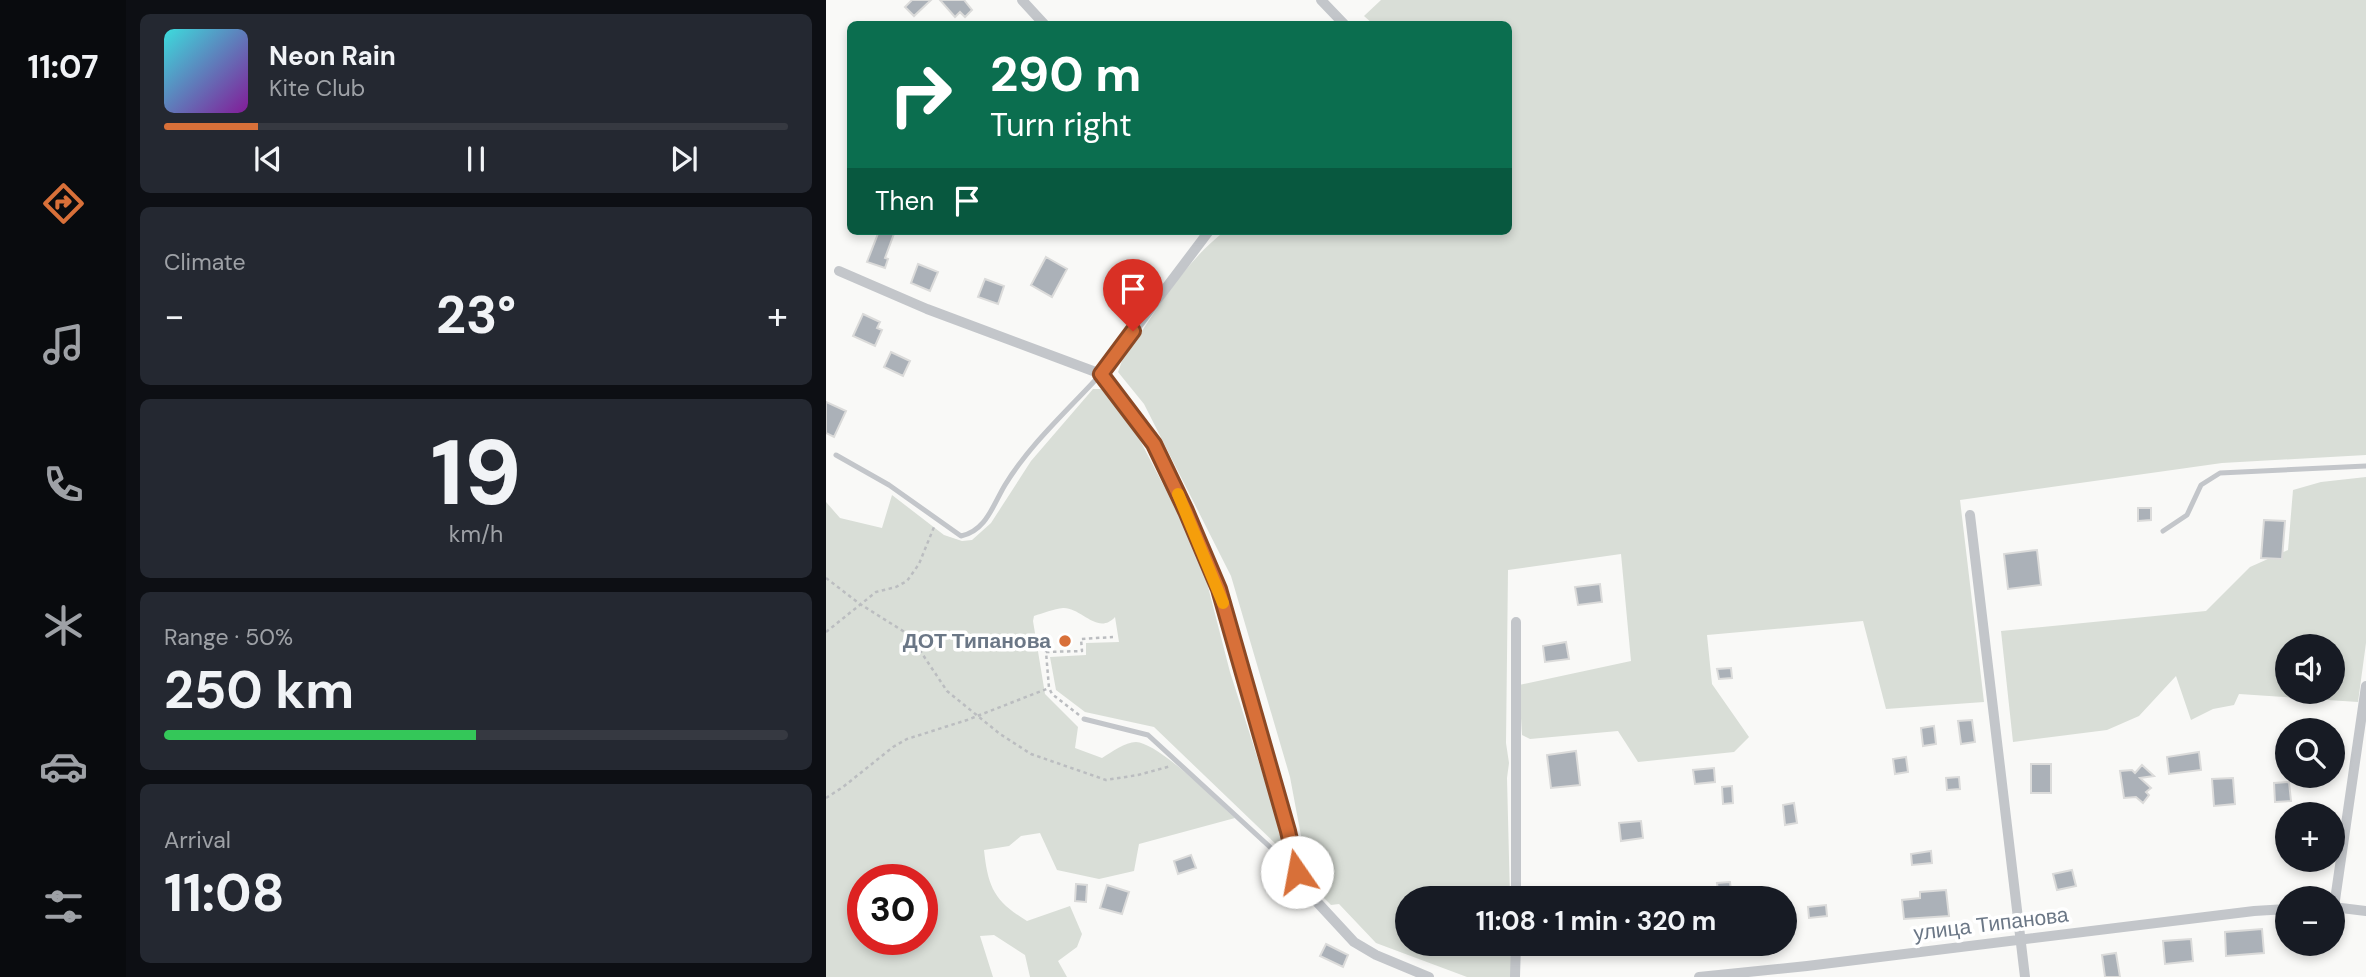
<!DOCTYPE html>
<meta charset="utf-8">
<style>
:root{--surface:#171b24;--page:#242831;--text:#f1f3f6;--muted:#9ea1a6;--line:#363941;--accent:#d87039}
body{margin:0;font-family:"DM Sans",sans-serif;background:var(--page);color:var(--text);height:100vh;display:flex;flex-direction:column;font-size:26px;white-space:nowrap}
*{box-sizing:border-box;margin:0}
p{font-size:23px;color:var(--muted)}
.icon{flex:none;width:38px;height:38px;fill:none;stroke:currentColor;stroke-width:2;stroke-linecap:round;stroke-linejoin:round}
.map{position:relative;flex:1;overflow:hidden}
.details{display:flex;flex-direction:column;gap:14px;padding:14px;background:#0d0f14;width:700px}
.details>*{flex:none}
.banner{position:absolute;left:21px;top:21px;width:665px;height:214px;border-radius:10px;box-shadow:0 4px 10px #0003;background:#0b6e4f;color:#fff;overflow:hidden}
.buttons{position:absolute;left:1449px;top:634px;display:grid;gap:14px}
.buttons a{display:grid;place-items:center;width:70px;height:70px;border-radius:50%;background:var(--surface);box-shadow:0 4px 10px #0003;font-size:35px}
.speed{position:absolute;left:21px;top:864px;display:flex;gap:14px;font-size:35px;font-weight:700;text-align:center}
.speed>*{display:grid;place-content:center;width:91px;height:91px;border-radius:50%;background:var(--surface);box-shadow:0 4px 10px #0003;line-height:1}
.speed .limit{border:10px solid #d22;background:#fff;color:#111}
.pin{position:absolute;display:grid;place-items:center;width:60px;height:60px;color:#fff;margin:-72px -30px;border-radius:50% 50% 50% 0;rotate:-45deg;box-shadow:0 0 7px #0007}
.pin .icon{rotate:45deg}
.me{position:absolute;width:77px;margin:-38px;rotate:348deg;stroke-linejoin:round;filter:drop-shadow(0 0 5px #0008)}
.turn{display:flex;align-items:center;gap:24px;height:147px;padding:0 28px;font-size:32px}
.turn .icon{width:91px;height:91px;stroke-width:2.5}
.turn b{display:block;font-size:49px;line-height:60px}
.then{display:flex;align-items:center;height:66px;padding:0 28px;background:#0003;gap:14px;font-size:26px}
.big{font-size:52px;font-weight:700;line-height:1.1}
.details .widget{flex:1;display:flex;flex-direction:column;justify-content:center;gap:10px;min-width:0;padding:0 24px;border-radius:10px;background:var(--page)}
.details .dial{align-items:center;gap:0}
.dial b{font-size:91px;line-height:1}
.song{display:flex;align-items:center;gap:21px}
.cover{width:84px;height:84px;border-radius:10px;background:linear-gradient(135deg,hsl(180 70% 55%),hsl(290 70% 35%))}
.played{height:7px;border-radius:4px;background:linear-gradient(90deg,var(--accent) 15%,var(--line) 15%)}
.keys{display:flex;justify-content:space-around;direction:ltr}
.heat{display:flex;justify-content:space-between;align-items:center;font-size:38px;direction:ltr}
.charge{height:10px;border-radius:5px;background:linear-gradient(90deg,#34c759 50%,var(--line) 0)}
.trip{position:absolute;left:569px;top:886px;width:402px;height:70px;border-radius:35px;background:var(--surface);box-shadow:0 4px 10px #0003;font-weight:700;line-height:70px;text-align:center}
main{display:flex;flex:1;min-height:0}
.menu{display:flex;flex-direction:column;width:126px;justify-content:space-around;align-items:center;background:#090b0e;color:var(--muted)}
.menu .icon{width:49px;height:49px}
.menu .selected{color:var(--accent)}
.menu b{font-size:32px;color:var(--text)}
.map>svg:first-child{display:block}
</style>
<main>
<nav class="menu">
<b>11:07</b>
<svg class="icon selected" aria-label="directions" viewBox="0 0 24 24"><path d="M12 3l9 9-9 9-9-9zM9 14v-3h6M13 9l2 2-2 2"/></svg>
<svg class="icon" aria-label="music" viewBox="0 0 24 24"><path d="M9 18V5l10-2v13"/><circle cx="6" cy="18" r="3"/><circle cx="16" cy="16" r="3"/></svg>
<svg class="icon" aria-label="phone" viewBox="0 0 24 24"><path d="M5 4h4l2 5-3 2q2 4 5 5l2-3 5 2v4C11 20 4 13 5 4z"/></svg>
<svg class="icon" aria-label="climate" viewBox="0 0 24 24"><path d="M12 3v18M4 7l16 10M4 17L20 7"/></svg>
<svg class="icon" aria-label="car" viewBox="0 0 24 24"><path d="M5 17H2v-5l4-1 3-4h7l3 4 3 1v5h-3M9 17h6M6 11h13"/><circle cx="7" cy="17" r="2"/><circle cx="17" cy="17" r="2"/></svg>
<svg class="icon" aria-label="filters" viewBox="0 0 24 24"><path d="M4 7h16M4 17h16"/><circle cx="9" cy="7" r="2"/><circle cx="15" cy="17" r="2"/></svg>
</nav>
<section class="details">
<div class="widget">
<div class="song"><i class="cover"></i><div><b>Neon Rain</b><p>Kite Club</p></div></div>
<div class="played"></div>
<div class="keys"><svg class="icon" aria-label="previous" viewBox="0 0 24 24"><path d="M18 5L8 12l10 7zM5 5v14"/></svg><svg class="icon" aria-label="pause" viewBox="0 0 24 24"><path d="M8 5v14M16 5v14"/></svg><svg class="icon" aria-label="next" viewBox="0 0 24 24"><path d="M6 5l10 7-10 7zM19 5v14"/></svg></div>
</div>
<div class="widget"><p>Climate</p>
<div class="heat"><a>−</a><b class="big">23°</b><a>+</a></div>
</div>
<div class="widget dial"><b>19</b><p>km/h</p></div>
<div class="widget"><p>Range · 50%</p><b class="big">250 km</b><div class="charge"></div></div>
<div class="widget"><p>Arrival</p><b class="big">11:08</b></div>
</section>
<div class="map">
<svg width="1540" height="977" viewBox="0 0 1540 977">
<rect width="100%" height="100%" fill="#f9f9f7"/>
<path fill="#d9ded7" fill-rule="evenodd" d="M555,0h985v455l-144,8 -262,37 24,202 -98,7 -23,-88 -156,14 5,49 37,53 -15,15 -96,10 -20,-31 -88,8 -8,-4 -3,-50 112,-24 -10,-107 -113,16 -2,173 3,20 -2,15 3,120h-103v45h104l1,34h-45l-91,-34 -37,-39 -8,1 -21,-21 -20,-107 -59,-201 -87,-172 -26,-32 4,-11c31,-45 59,-96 103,-130h283v-207h-135l-9,-8z
M267,389h8l30,34 49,94 25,58 25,97 55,172 -5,4 -126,-121 -69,-15 -29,-22 -6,-33 36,-2v-12l33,-1 -4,-25c-17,19 -34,-10 -52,-9 -9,1 -20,5 -29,8l-1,5 12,73 33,33 -3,21 27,10c10,-6 23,-16 34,-16 23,1 80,59 99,76l-96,26 -5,27 -35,8 -42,-9 -17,-37 -19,3 -12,10 -25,4c4,37 10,51 43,71l43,-15 12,28 -5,13 -19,14 9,16h-37l-5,-22 -31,-20 -14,1 13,41h-167v-475l14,16 42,10 10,-33 52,40 18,6 10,-1 19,-17 40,-62zM37,880h59v60h-59z
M1540,477v166l-8,59 -119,-8 -5,11 -21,4 -22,11 -15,-44 -37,40 -32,14 -94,12 -12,-111 205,-20 44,-44 38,-17 5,-60 28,-8zM1461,646h46v45h-46z"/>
<path fill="#abb1b8" stroke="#dbdbda" stroke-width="2" d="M86,0h19l-17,16 -9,-9z
M114,0h24l8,10 -7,7 -5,-5 -5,5z
M53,231h16l-10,27 3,1 -3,9 -18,-6z
M220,257l21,12 -15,28 -21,-12z
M92,264l20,8 -8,19 -19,-8z
M159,279l19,7 -6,18 -20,-7z
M37,314l17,8 -3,6 5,2 -7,16 -22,-10z
M65,352l19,9 -7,15 -19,-9z
M0,402l20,9 -12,26 -8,-4z
M1312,508h13v12l-13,1z
M1438,520l21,1 -3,38 -21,-1z
M1211,550l4,35 -33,4 -4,-35z
M774,584l2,18 -24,3 -3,-18z
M740,642l3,17 -24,3 -2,-16z
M905,668l1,10 -13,1 -2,-10z
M1146,720l3,22 -14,2 -3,-23z
M1108,726l2,18 -13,2 -2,-18z
M750,751l4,34 -29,3 -4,-33z
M1373,752l2,18 -32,4 -2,-17z
M1080,757l2,15 -13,2 -2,-15z
M1205,764h20v29h-20z
M1316,765l12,11 -14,2 11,10 -5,4 3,3 -6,8 -7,-6 -12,1 -4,-27 12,-1 3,3z
M888,768l1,14 -20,2 -2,-14z
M1133,777l1,12 -13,1 -1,-12z
M1407,778l2,26 -21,2 -2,-27z
M1463,782l2,19 -16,1 -1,-19z
M906,786l1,17 -10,1 -1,-17z
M968,803l3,20 -12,2 -2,-20z
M815,821l2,17 -22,3 -2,-18z
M1105,851l1,12 -20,2 -1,-11z
M365,855l5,13 -18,6 -4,-13z
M1246,870l4,16 -19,4 -4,-16z
M904,882l2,16h-13l-2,-15z
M250,884l11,1 -1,17 -11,-1z
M281,885l22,7 -7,22 -22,-6z
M1120,890l3,26 -45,3 -2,-19 18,-2v-6z
M1000,905l1,11 -18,2 -1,-11z
M1436,929l2,24 -38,3 -1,-24z
M1365,939l2,22 -28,3 -2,-23z
M500,944l22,11 -5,12 -23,-11z
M1290,953l4,24h-15l-3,-22z"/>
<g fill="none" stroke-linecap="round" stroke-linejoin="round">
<path stroke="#bbbdc0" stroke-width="2.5" stroke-dasharray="3.5 3.5" stroke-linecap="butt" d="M0,578l34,26 43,27 10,9 34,51 53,43 31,20 75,26 32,-5 33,-9
M0,632l50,-40 20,-5 11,-6 12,-17 15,-37
M253,715l-27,-21 -3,-6 -3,-36 36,-1 -1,-12 32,-2
M0,798l17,-11 50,-40 14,-8 60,-19 82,-32"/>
<path stroke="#c3c6ca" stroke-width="5" d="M10,455l53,30 72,51c25,-5 32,-31 44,-51 25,-41 64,-76 96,-111
M1337,531l24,-16 14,-30 19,-12 146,-7
M258,719l64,16 147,135"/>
<path stroke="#c3c6ca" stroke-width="10" d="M196,0l22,24
M495,0l23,24
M13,271l88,38 174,65 53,71 32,66 33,78 69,242 9,41 20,30 37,40 22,13 53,22
M275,374l108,-143
M1144,515l55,462
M690,622v276
M1507,907l33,4
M1508,907l32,-221
M689,977l1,-34
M873,977l108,-11 447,-55 33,-2"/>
</g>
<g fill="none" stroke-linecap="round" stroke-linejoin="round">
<defs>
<path id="route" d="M307,331l-32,43 53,70 32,67 33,78 69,242 9,41"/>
</defs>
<use href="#route" stroke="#8c4925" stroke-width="18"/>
<use href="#route" stroke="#d87039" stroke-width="12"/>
<path stroke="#f59e0b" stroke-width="12" d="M352,494l45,109"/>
</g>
<circle fill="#d87039" stroke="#fff" stroke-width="2.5" cx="239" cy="641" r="7"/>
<g text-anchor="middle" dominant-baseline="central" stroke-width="7" stroke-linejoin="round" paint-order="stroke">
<g font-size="21" font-weight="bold" fill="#6b7786" stroke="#fff" text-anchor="end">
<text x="225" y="641">ДОТ Типанова</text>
</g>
<g font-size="21" fill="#6b7786" stroke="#fff">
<text transform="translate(1165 924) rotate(-7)">улица Типанова</text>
</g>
</g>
</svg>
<div class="buttons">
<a><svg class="icon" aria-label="sound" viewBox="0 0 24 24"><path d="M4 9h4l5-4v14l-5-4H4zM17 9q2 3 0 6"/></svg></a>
<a><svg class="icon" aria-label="search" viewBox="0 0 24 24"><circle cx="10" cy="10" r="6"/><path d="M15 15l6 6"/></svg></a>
<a>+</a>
<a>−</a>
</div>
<div class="speed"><div class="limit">30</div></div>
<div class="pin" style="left:307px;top:331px;background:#d93025"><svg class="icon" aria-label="arrive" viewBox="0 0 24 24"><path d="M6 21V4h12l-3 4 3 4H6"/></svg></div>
<svg class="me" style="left:471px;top:872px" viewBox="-20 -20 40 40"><circle r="19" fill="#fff"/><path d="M0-13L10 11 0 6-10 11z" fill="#d87039"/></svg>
<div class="trip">11:08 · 1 min · 320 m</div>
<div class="banner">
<div class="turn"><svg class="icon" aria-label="right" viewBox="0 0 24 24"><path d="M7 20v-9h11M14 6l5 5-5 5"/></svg><div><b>290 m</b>Turn right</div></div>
<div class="then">Then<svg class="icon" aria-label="arrive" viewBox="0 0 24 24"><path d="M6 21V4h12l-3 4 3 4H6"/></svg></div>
</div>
</div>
</main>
